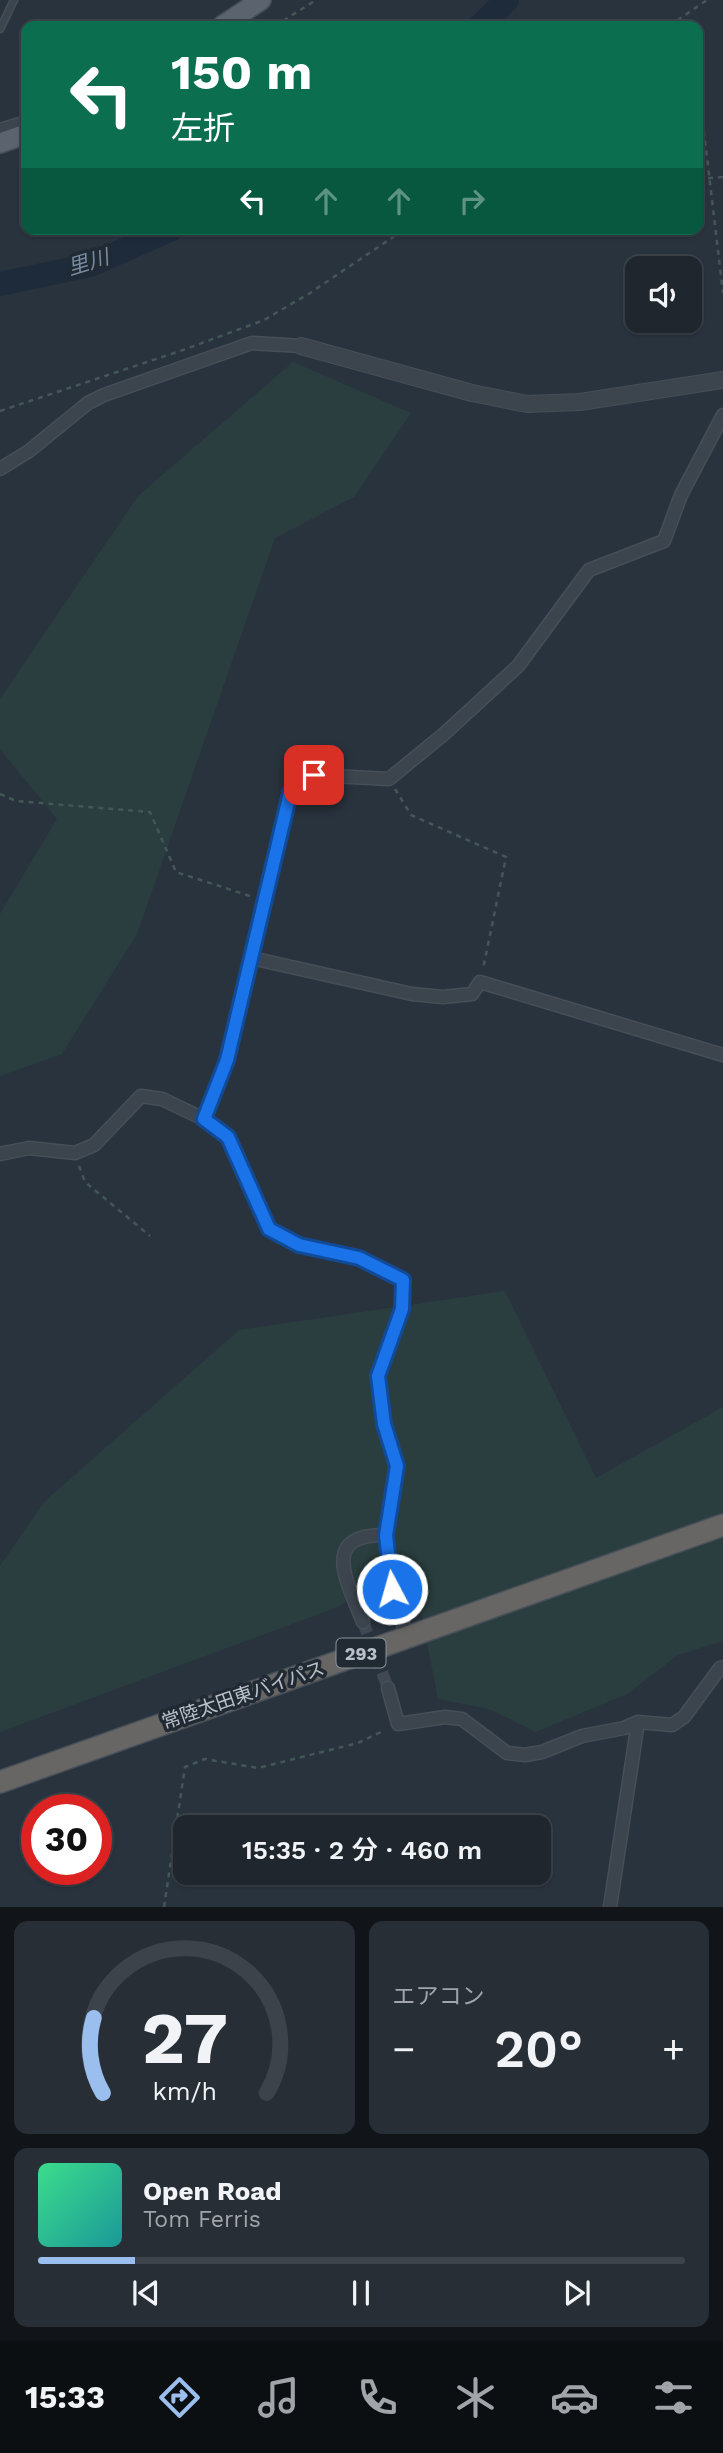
<!DOCTYPE html>
<html lang="ja">
<meta charset="utf-8">
<style>
:root{--surface:#1f262e;--page:#272e36;--text:#f1f3f6;--muted:#a1a5aa;--line:#3c434a;--accent:#9abeed}
body{margin:0;font-family:"Work Sans","Noto Sans JP",sans-serif;background:var(--page);color:var(--text);height:100vh;display:flex;flex-direction:column;font-size:26px;white-space:nowrap}
*{box-sizing:border-box;margin:0}
p{font-size:23px;color:var(--muted)}
.icon{flex:none;width:38px;height:38px;fill:none;stroke:currentColor;stroke-width:2;stroke-linecap:round;stroke-linejoin:round}
.map{position:relative;height:1907px;overflow:hidden}
.side{display:flex;flex-direction:column;gap:14px;padding:14px;background:#111519;flex:1}
.side>*{flex:none}
.hud{position:absolute;left:21px;top:21px;width:682px;height:214px;border-radius:14px;box-shadow:0 2px 5px #0004,0 0 0 2px var(--line);background:#0b6e4f;color:#fff;overflow:hidden}
.controls{position:absolute;left:625px;top:256px;display:grid;gap:14px}
.controls a{display:grid;place-items:center;width:77px;height:77px;border-radius:14px;background:var(--surface);box-shadow:0 2px 5px #0004,0 0 0 2px var(--line);font-size:35px}
.speed{position:absolute;left:21px;top:1794px;display:flex;gap:14px;font-size:35px;font-weight:700;text-align:center}
.speed>*{display:grid;place-content:center;width:91px;height:91px;border-radius:50%;background:var(--surface);box-shadow:0 2px 5px #0004,0 0 0 2px var(--line);line-height:1}
.speed .limit{border:10px solid #d22;background:#fff;color:#111}
.pin{position:absolute;display:grid;place-items:center;width:60px;height:60px;color:#fff;margin:-30px;border-radius:14px;box-shadow:0 4px 10px #0006}
.me{position:absolute;width:77px;margin:-38px;rotate:354deg;stroke-linejoin:round;filter:drop-shadow(0 0 5px #0008)}
.turn{display:flex;align-items:center;gap:24px;height:147px;padding:0 35px;font-size:32px}
.turn .icon{width:91px;height:91px;stroke-width:2.5}
.turn b{display:block;font-size:49px;line-height:60px}
.lanes{display:flex;align-items:center;height:66px;padding:0 35px;background:#0003;justify-content:center;gap:35px;direction:ltr}
.lanes .off{opacity:.35}
.big{font-size:52px;font-weight:600;line-height:1.1}
.side .widget{flex:1;display:flex;flex-direction:column;justify-content:center;gap:10px;min-width:0;padding:0 24px;border-radius:14px;background:var(--page)}
.side .dial{align-items:center;gap:0}
.dial svg{height:182px;overflow:visible;fill:none;stroke:var(--line);stroke-width:7;stroke-linecap:round;text-anchor:middle}
.dial text{fill:var(--text);stroke:none}
.song{display:flex;align-items:center;gap:21px}
.cover{width:84px;height:84px;border-radius:10px;background:linear-gradient(135deg,hsl(150 70% 55%),hsl(180 70% 35%))}
.played{height:7px;border-radius:4px;background:linear-gradient(90deg,var(--accent) 15%,var(--line) 15%)}
.keys{display:flex;justify-content:space-around;direction:ltr}
.heat{display:flex;justify-content:space-between;align-items:center;font-size:38px;direction:ltr}
.side .tiles{flex:1;display:grid;gap:14px;grid-template-columns:1fr 1fr}
.widget:last-child{grid-column:span 2}
.trip{position:absolute;left:173px;top:1815px;width:378px;height:70px;border-radius:14px;background:var(--surface);box-shadow:0 2px 5px #0004,0 0 0 2px var(--line);font-weight:600;line-height:70px;text-align:center}
.tabs{display:flex;height:112px;justify-content:space-around;align-items:center;background:#0c0f12;color:var(--muted)}
.tabs .icon{width:49px;height:49px}
.tabs .current{color:var(--accent)}
.tabs b{font-size:32px;color:var(--text)}
.map>svg:first-child{display:block}
</style>
<div class="map">
<svg width="723" height="1907" viewBox="0 0 723 1907">
<rect width="100%" height="100%" fill="#29333e"/>
<path fill="#2b3e3f" d="M293,362l118,51 -57,84 -79,41 -138,396 -75,120 -62,22v-162l57,-95 -57,-70v-50l138,-203z
M505,1291l91,187 127,-71v234l-45,14 -51,39 -91,38 -47,-23 -51,-10 -25,-128 -83,39 -330,122v-166l44,-64 195,-172z"/>
<g fill="none" stroke-linecap="round" stroke-linejoin="round">
<path stroke="#1d2b3b" stroke-width="24" d="M480,26l27,-26
M0,284l90,-19 82,-36"/>
<path stroke="#3f4853" stroke-width="12" stroke-dasharray="12 6" stroke-linecap="butt" d="M363,1622l25,66"/>
<defs>
<path id="service" d="M0,29l14,-29"/>
<path id="minor" d="M0,130l26,-8
M0,469l29,-18 59,-48 16,-8 148,-52 49,3
M251,958l161,36 31,3 29,-3 8,-12 243,73
M204,1119l23,-59 63,-267 24,-18 75,4 55,-45 74,-68 71,-96 75,-29 17,-46 42,-80
M0,1154l29,-6 46,5 19,-8 47,-49 21,3 42,20 23,18 42,92 30,16 60,13 44,22 -1,29 -24,67 6,48 13,42 -11,69 6,54 15,48
M363,1622c-15,-39 -45,-88 23,-87
M388,1688l10,36 47,-7 17,2 45,34 18,2 17,-3 40,-16 42,-8 14,-6 34,3 12,-8 36,-49 3,-1
M610,1907l28,-185"/>
<path id="tertiary" d="M301,346l171,47 55,11 53,-2 143,-22"/>
<path id="primary" d="M222,26l39,-26
M0,143l26,-9"/>
<path id="trunk" d="M0,1782l723,-257"/>
</defs>
<use href="#service" stroke="#464e57" stroke-width="9"/>
<use href="#minor" stroke="#464e57" stroke-width="15"/>
<use href="#tertiary" stroke="#464e57" stroke-width="18"/>
<use href="#primary" stroke="#464e57" stroke-width="22"/>
<use href="#trunk" stroke="#475059" stroke-width="24"/>
<path stroke="#445757" stroke-width="2.5" stroke-dasharray="5 5" stroke-linecap="butt" d="M275,26l41,-26
M669,26l38,-26
M698,81l25,212
M698,179l25,-2
M0,411l186,-62 78,-29 46,-27 95,-64
M395,789l16,26 95,42 -23,112
M0,794l16,7 134,11 26,60 77,25
M79,1166l6,16 65,54
M164,1907l21,-140 20,-8 53,9 100,-25 27,-13"/>
<use href="#service" stroke="#3c454e" stroke-width="6"/>
<use href="#minor" stroke="#3c454e" stroke-width="12"/>
<use href="#tertiary" stroke="#3c454e" stroke-width="16"/>
<use href="#primary" stroke="#5b646e" stroke-width="19"/>
<use href="#trunk" stroke="#676664" stroke-width="21"/>
</g>
<g fill="none" stroke-linecap="round" stroke-linejoin="round">
<defs>
<path id="route" d="M314,775l-24,18 -63,267 -23,59 24,18 41,92 30,16 60,13 44,22 -1,29 -24,67 6,48 13,42 -11,69 6,54"/>
</defs>
<use href="#route" stroke="#114b97" stroke-width="18"/>
<use href="#route" stroke="#1a73e8" stroke-width="12"/>
</g>
<g text-anchor="middle" dominant-baseline="central" stroke-width="7" stroke-linejoin="round" paint-order="stroke">
<rect fill="#212a33" stroke="#8b939c" stroke-width="2" x="336.5" y="1638.5" width="49" height="29" rx="5"/>
<g font-size="18" font-weight="bold" fill="#b9c0c9">
<text x="361" y="1653">293</text>
</g>
<g font-size="19" fill="#b9c0c9" stroke="#212a33">
<text transform="translate(243 1695) rotate(-19)">常陸太田東バイパス</text>
</g>
<g font-size="21" font-style="italic" fill="#768ca3" stroke="#212a33">
<text transform="translate(88 262) rotate(-17)">里川</text>
</g>
</g>
</svg>
<div class="controls">
<a><svg class="icon" aria-label="sound" viewBox="0 0 24 24"><path d="M4 9h4l5-4v14l-5-4H4zM17 9q2 3 0 6"/></svg></a>
</div>
<div class="speed"><div class="limit">30</div></div>
<div class="pin" style="left:314px;top:775px;background:#d93025"><svg class="icon" aria-label="arrive" viewBox="0 0 24 24"><path d="M6 21V4h12l-3 4 3 4H6"/></svg></div>
<svg class="me" style="left:392px;top:1589px" viewBox="-20 -20 40 40"><circle r="17" fill="#1a73e8" stroke="#fff" stroke-width="3"/><path d="M0-11L8 9 0 5-8 9z" fill="#fff"/></svg>
<div class="trip">15:35 · 2 分 · 460 m</div>
<div class="hud">
<div class="turn"><svg class="icon" aria-label="left" viewBox="0 0 24 24"><path d="M17 20v-9H6M10 6l-5 5 5 5"/></svg><div><b>150 m</b>左折</div></div>
<div class="lanes"><svg class="icon" aria-label="left" viewBox="0 0 24 24"><path d="M17 20v-9H6M10 6l-5 5 5 5"/></svg><svg class="icon off" aria-label="ahead" viewBox="0 0 24 24"><path d="M12 20V5M6 11l6-6 6 6"/></svg><svg class="icon off" aria-label="ahead" viewBox="0 0 24 24"><path d="M12 20V5M6 11l6-6 6 6"/></svg><svg class="icon off" aria-label="right" viewBox="0 0 24 24"><path d="M7 20v-9h11M14 6l5 5-5 5"/></svg></div>
</div>
</div>
<section class="side">
<div class="tiles">
<div class="widget dial"><svg viewBox="0 0 100 80">
<path d="M14 69A42 42 0 1 1 86 69"/>
<path d="M14 69A42 42 0 0 1 10 36" stroke="#9abeed"/>
<text x="50" y="56" font-size="32" font-weight="700">27</text>
<text x="50" y="72" font-size="11">km/h</text>
</svg></div>
<div class="widget"><p>エアコン</p>
<div class="heat"><a>−</a><b class="big">20°</b><a>+</a></div>
</div>
<div class="widget">
<div class="song"><i class="cover"></i><div><b>Open Road</b><p>Tom Ferris</p></div></div>
<div class="played"></div>
<div class="keys"><svg class="icon" aria-label="previous" viewBox="0 0 24 24"><path d="M18 5L8 12l10 7zM5 5v14"/></svg><svg class="icon" aria-label="pause" viewBox="0 0 24 24"><path d="M8 5v14M16 5v14"/></svg><svg class="icon" aria-label="next" viewBox="0 0 24 24"><path d="M6 5l10 7-10 7zM19 5v14"/></svg></div>
</div>
</div>
</section>
<nav class="tabs">
<b>15:33</b>
<svg class="icon current" aria-label="directions" viewBox="0 0 24 24"><path d="M12 3l9 9-9 9-9-9zM9 14v-3h6M13 9l2 2-2 2"/></svg>
<svg class="icon" aria-label="music" viewBox="0 0 24 24"><path d="M9 18V5l10-2v13"/><circle cx="6" cy="18" r="3"/><circle cx="16" cy="16" r="3"/></svg>
<svg class="icon" aria-label="phone" viewBox="0 0 24 24"><path d="M5 4h4l2 5-3 2q2 4 5 5l2-3 5 2v4C11 20 4 13 5 4z"/></svg>
<svg class="icon" aria-label="climate" viewBox="0 0 24 24"><path d="M12 3v18M4 7l16 10M4 17L20 7"/></svg>
<svg class="icon" aria-label="car" viewBox="0 0 24 24"><path d="M5 17H2v-5l4-1 3-4h7l3 4 3 1v5h-3M9 17h6M6 11h13"/><circle cx="7" cy="17" r="2"/><circle cx="17" cy="17" r="2"/></svg>
<svg class="icon" aria-label="filters" viewBox="0 0 24 24"><path d="M4 7h16M4 17h16"/><circle cx="9" cy="7" r="2"/><circle cx="15" cy="17" r="2"/></svg>
</nav>
